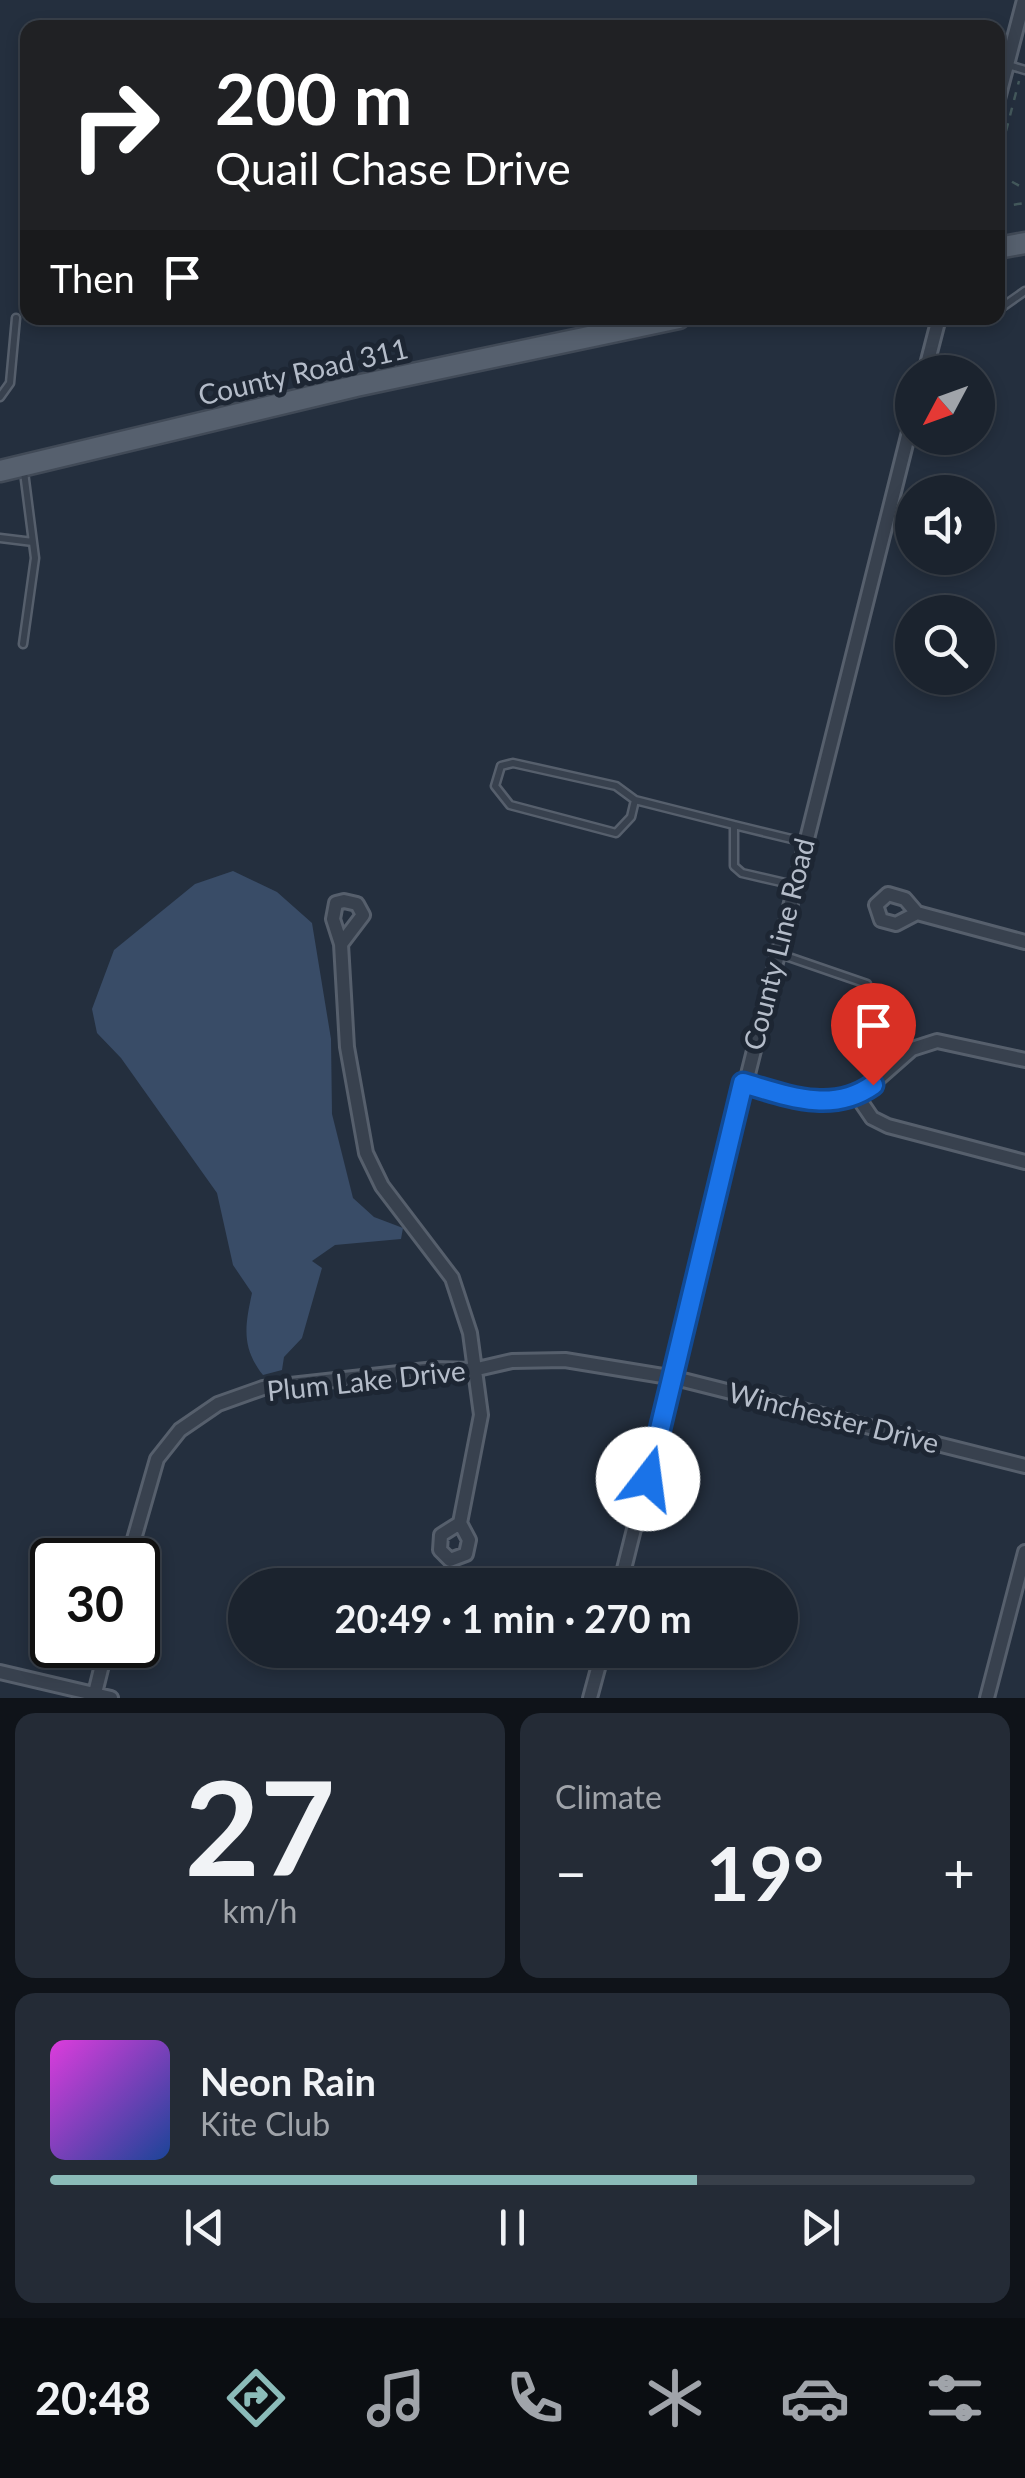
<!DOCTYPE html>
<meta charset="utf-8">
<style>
:root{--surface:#1b232e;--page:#242b36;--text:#f1f3f6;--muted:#a0a4aa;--line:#39404a;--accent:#8bbbb9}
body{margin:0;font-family:Lato,sans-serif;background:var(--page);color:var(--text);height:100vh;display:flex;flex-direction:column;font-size:38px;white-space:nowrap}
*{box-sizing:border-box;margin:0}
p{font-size:32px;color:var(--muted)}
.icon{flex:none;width:55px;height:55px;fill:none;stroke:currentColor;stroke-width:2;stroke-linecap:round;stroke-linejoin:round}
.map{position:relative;height:1698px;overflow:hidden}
.sheet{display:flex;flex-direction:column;gap:15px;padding:15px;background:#0f1319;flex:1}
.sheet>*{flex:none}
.top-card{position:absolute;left:20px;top:20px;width:985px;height:305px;border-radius:20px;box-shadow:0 5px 15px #0003,0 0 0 2px var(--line);background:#202124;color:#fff;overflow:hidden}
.needle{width:65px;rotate:229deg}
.controls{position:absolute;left:895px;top:355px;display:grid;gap:20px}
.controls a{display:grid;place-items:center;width:100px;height:100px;border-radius:50%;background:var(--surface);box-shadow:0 5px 15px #0003,0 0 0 2px var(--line);font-size:50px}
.speed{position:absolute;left:30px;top:1538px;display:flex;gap:20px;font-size:50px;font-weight:700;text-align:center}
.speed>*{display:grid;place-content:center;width:130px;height:130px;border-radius:50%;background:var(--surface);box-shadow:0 5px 15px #0003,0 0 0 2px var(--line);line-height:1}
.speed .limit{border:5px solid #111;border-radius:15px;background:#fff;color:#111}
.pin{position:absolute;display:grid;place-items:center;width:85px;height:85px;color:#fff;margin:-102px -42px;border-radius:50% 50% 50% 0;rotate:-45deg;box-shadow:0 0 10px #0007}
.pin .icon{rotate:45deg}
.me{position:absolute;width:110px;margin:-55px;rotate:15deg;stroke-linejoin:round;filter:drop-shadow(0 0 8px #0008)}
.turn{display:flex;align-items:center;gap:35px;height:210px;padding:0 30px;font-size:45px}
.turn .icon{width:130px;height:130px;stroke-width:2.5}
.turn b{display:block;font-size:70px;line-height:85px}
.then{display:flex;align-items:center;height:95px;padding:0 30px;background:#0003;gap:20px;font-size:38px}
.big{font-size:75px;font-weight:700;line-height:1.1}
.sheet .widget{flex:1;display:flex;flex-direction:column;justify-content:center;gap:15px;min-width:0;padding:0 35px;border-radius:20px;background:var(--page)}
.sheet .dial{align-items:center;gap:0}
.dial b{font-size:130px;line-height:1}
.song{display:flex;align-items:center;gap:30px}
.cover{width:120px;height:120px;border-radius:15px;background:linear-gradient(135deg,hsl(300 70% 55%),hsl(220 70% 35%))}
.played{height:10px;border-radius:5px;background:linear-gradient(90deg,var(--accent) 70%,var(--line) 70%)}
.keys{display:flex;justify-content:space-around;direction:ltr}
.heat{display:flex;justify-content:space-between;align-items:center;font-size:55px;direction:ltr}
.sheet .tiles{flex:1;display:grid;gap:15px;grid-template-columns:1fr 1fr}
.widget:last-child{grid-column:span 2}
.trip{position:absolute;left:228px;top:1568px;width:570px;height:100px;border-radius:50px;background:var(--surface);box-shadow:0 5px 15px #0003,0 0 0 2px var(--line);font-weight:700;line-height:100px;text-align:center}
.dock{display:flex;height:160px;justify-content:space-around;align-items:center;background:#0b0e12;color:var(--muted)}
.dock .icon{width:70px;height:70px}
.dock .active{color:var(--accent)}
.dock b{font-size:45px;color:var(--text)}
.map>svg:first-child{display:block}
</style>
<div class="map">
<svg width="1025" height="1698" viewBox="0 0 1025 1698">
<rect width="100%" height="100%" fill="#242f3e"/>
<path fill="#394c67" d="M233,871l44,21 35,31 19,116 1,75 21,84 21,19 29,11 -2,11 -66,6 -23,16 10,7 -20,70 -18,19 -2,13 -19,5c-22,-28 -18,-49 -11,-82l-19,-28 -16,-72 -96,-135 -24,-25 -5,-24 22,-59 81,-66z"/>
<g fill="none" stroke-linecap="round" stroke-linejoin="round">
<defs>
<path id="lane" d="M1008,65l17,5
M998,310l27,-19
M953,318l29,3 5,-3
M0,397l10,-14 6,-65
M0,538l33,4
M23,644l12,-86 -11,-86
M635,800l-19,-14 -103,-23 -12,3 -6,20 15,19 106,28 15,-16 4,-17 99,25
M794,885l-52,-12 -8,-7v-41l70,17
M777,953l90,31"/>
<path id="street" d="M998,99l26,-99
M925,372l14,-54
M888,894l17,5 12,14 -21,11 -15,-4 -5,-15z
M344,901l13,3 6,11 -22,29 -8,-25 3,-16z
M917,913l108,29
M341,944l6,103 19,106 16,33 70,92 18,55 11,82 -21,108
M743,1083l87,20 32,-10 50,-44 25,-8 88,19
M857,1096l15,22 16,8 137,36
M460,1523l9,17 -3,14 -16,6 -10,-10 1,-15z
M128,1560l29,-101 23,-29 38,-26 45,-16 172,-19 38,1 39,-9 53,-1 110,18 350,88
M620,1585l292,-1165
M0,1672l111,26
M95,1693l12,-48
M590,1698l13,-48
M987,1698l38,-146"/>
<path id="primary" d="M998,248l27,-5
M0,471l356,-85 323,-68"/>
</defs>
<use href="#lane" stroke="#565f6c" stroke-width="11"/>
<use href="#street" stroke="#565f6c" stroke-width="18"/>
<use href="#primary" stroke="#414a57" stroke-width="25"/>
<path stroke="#44595c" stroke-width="2.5" stroke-dasharray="8 8" stroke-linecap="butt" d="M998,162l21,-81
M998,174l27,15
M998,207l27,-4"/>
<use href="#lane" stroke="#38414e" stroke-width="6"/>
<use href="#street" stroke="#38414e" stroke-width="12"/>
<use href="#primary" stroke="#56606e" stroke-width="20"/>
</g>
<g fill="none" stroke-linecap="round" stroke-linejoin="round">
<defs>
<path id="route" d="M648,1479l95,-396c45,13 89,31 130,2"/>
</defs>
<use href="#route" stroke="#114b97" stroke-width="25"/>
<use href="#route" stroke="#1a73e8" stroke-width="18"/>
</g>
<g text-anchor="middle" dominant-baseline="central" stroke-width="10" stroke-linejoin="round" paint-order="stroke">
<g font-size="28" fill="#b4bcc9" stroke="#1d2633">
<text transform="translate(303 371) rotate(-13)">County Road 311</text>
<text transform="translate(778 944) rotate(-76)">County Line Road</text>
<text transform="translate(366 1380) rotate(-6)">Plum Lake Drive</text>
<text transform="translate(834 1417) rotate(14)">Winchester Drive</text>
</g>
</g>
</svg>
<div class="controls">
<a><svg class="needle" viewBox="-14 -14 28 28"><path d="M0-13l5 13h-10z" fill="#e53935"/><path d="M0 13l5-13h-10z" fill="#a0a4aa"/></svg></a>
<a><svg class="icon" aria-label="sound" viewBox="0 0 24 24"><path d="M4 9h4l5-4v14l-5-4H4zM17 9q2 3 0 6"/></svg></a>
<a><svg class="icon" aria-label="search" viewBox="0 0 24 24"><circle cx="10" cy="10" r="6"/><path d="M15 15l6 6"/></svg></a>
</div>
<div class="speed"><div class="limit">30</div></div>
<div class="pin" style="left:873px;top:1085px;background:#d93025"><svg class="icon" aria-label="arrive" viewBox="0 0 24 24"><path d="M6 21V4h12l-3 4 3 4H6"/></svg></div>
<svg class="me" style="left:648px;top:1479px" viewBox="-20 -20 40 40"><circle r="19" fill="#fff"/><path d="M0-13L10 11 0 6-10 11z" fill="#1a73e8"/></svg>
<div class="trip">20:49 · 1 min · 270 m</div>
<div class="top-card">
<div class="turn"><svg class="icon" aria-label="right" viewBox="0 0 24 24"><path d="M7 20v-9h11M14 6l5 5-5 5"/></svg><div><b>200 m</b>Quail Chase Drive</div></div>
<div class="then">Then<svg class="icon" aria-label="arrive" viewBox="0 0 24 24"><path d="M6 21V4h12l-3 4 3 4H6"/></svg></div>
</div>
</div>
<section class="sheet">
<div class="tiles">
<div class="widget dial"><b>27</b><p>km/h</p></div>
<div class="widget"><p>Climate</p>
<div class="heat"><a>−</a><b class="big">19°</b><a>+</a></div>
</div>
<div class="widget">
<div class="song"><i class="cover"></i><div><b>Neon Rain</b><p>Kite Club</p></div></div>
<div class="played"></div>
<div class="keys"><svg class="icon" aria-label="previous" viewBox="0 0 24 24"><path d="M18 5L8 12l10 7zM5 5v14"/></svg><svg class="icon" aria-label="pause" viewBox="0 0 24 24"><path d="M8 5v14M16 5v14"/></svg><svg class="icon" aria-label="next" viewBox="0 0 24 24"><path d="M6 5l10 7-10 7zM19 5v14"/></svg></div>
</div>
</div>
</section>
<nav class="dock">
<b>20:48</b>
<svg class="icon active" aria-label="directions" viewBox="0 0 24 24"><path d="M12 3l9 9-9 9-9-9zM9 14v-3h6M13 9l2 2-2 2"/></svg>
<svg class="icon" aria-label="music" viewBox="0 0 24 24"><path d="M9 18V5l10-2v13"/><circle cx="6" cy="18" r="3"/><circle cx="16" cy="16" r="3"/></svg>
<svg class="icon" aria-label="phone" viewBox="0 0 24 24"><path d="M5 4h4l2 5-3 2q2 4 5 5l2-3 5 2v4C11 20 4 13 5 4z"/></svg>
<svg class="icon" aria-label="climate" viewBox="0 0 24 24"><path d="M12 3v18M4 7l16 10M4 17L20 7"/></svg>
<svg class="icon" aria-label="car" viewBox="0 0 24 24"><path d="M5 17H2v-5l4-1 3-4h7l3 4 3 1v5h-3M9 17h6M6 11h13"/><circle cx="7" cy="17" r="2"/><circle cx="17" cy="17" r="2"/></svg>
<svg class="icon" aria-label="filters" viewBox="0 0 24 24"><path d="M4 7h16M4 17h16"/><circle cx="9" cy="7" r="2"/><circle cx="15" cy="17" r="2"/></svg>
</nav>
